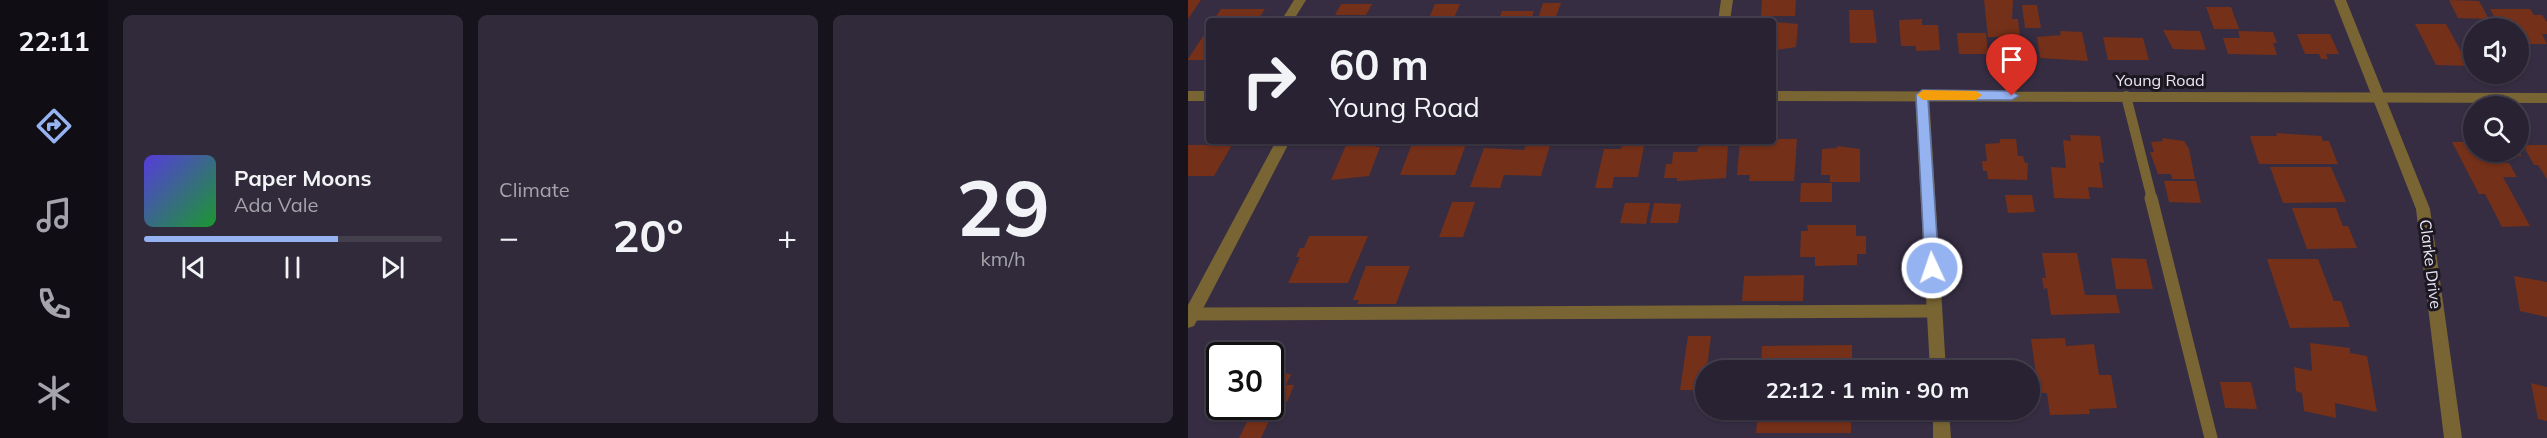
<!DOCTYPE html>
<meta charset="utf-8">
<style>
:root{--surface:#282232;--page:#302a3a;--text:#f1f3f6;--muted:#a5a4ac;--line:#443f4d;--accent:#95b2f1}
body{margin:0;font-family:Mulish,sans-serif;background:var(--page);color:var(--text);height:100vh;display:flex;flex-direction:column;font-size:22px;white-space:nowrap}
*{box-sizing:border-box;margin:0}
p{font-size:20px;color:var(--muted)}
.icon{flex:none;width:33px;height:33px;fill:none;stroke:currentColor;stroke-width:2;stroke-linecap:round;stroke-linejoin:round}
.map{position:relative;flex:1;overflow:hidden}
.sheet{display:flex;flex-direction:column;gap:15px;padding:15px;background:#16131c;width:1080px}
.sheet>*{flex:none}
.guide{position:absolute;left:18px;top:18px;width:570px;height:126px;border-radius:6px;box-shadow:0 2px 4px #0004,0 0 0 2px var(--line);background:#282232;color:var(--text);overflow:hidden}
.fabs{position:absolute;left:1275px;top:18px;display:grid;gap:12px}
.fabs a{display:grid;place-items:center;width:66px;height:66px;border-radius:50%;background:var(--surface);box-shadow:0 2px 4px #0004,0 0 0 2px var(--line);font-size:30px}
.speed{position:absolute;left:18px;top:342px;display:flex;gap:12px;font-size:30px;font-weight:700;text-align:center}
.speed>*{display:grid;place-content:center;width:78px;height:78px;border-radius:50%;background:var(--surface);box-shadow:0 2px 4px #0004,0 0 0 2px var(--line);line-height:1}
.speed .limit{border:3px solid #111;border-radius:9px;background:#fff;color:#111}
.pin{position:absolute;display:grid;place-items:center;width:51px;height:51px;color:#fff;margin:-62px -26px;border-radius:50% 50% 50% 0;rotate:-45deg;box-shadow:0 0 6px #0007}
.pin .icon{rotate:45deg}
.me{position:absolute;width:66px;margin:-33px;rotate:357deg;stroke-linejoin:round;filter:drop-shadow(0 0 4px #0008)}
.turn{display:flex;align-items:center;gap:21px;height:126px;padding:0 24px;font-size:27px}
.turn .icon{width:78px;height:78px;stroke-width:2.5}
.turn b{display:block;font-size:42px;line-height:51px}
.big{font-size:45px;font-weight:700;line-height:1.1}
.sheet .tile{flex:1;display:flex;flex-direction:column;justify-content:center;gap:9px;min-width:0;padding:0 21px;border-radius:9px;background:var(--page)}
.sheet .dial{align-items:center;gap:0}
.dial b{font-size:78px;line-height:1}
.song{display:flex;align-items:center;gap:18px}
.cover{width:72px;height:72px;border-radius:9px;background:linear-gradient(135deg,hsl(250 70% 55%),hsl(130 70% 35%))}
.played{height:6px;border-radius:3px;background:linear-gradient(90deg,var(--accent) 65%,var(--line) 65%)}
.keys{display:flex;justify-content:space-around;direction:ltr}
.heat{display:flex;justify-content:space-between;align-items:center;font-size:33px;direction:ltr}
.sheet .tiles{flex:1;display:grid;gap:15px;grid-template-columns:repeat(3,1fr)}
.trip{position:absolute;left:507px;top:360px;width:345px;height:60px;border-radius:30px;background:var(--surface);box-shadow:0 2px 4px #0004,0 0 0 2px var(--line);font-weight:700;line-height:60px;text-align:center}
main{display:flex;flex:1;min-height:0}
.dock{display:flex;flex-direction:column;width:108px;justify-content:space-around;align-items:center;background:#100e14;color:var(--muted)}
.dock .icon{width:42px;height:42px}
.dock .selected{color:var(--accent)}
.dock b{font-size:27px;color:var(--text)}
.map>svg:first-child{display:block}
</style>
<main>
<nav class="dock">
<b>22:11</b>
<svg class="icon selected" aria-label="directions" viewBox="0 0 24 24"><path d="M12 3l9 9-9 9-9-9zM9 14v-3h6M13 9l2 2-2 2"/></svg>
<svg class="icon" aria-label="music" viewBox="0 0 24 24"><path d="M9 18V5l10-2v13"/><circle cx="6" cy="18" r="3"/><circle cx="16" cy="16" r="3"/></svg>
<svg class="icon" aria-label="phone" viewBox="0 0 24 24"><path d="M5 4h4l2 5-3 2q2 4 5 5l2-3 5 2v4C11 20 4 13 5 4z"/></svg>
<svg class="icon" aria-label="climate" viewBox="0 0 24 24"><path d="M12 3v18M4 7l16 10M4 17L20 7"/></svg>
</nav>
<section class="sheet">
<div class="tiles">
<div class="tile">
<div class="song"><i class="cover"></i><div><b>Paper Moons</b><p>Ada Vale</p></div></div>
<div class="played"></div>
<div class="keys"><svg class="icon" aria-label="previous" viewBox="0 0 24 24"><path d="M18 5L8 12l10 7zM5 5v14"/></svg><svg class="icon" aria-label="pause" viewBox="0 0 24 24"><path d="M8 5v14M16 5v14"/></svg><svg class="icon" aria-label="next" viewBox="0 0 24 24"><path d="M6 5l10 7-10 7zM19 5v14"/></svg></div>
</div>
<div class="tile"><p>Climate</p>
<div class="heat"><a>−</a><b class="big">20°</b><a>+</a></div>
</div>
<div class="tile dial"><b>29</b><p>km/h</p></div>
</div>
</section>
<div class="map">
<svg width="1359" height="438" viewBox="0 0 1359 438">
<rect width="100%" height="100%" fill="#362d42"/>
<path fill="#743019" d="M0,0h13l-13,19z
M574,0h34l-1,16h-34z
M796,0h29l-1,19h6l2,18h-32z
M1261,0l30,1 10,18 -31,-1z
M355,3h18l-6,16h-17z
M153,4h31l-6,11h-31z
M247,4h25l-6,14h-25z
M834,5h15l4,23h-16z
M1018,7h25l8,22h-25z
M33,9h44l-8,12h-44z
M1302,9h40l4,6h8l5,7v12h-5l5,10h-29v-16h-18z
M661,10h24l4,33h-27z
M314,11h32l-3,10h-33z
M446,18h45v3h-46z
M734,19v6h16l2,25 -24,1v-5h-15l-2,-26z
M587,22l23,2 -2,23 -20,3 -3,-3z
M1227,24h31l23,42 -33,-1z
M21,27v33h-21v-1z
M975,30l37,1 6,19 -33,-1z
M872,31l22,1 6,29 -48,-3 -3,-21 24,-2z
M1050,31l35,1 4,11h-4l4,12 -49,-1 -5,-16h17z
M769,33h29l2,21h-29z
M1109,34h33l9,20h-13l2,5h-7l-2,-5h-14z
M915,37l40,1 6,22h-41z
M1088,133l45,3 2,5h6l9,23h-79l-9,-28h27z
M882,135l30,1 4,27 -5,-1 4,26 -15,-1 2,12 -36,-1 -3,-31 15,1 -3,-28 8,1z
M974,138l22,3 5,8 6,30h-23l-1,-5h-13l-8,-22h4l-3,-10 12,-1z
M585,139h24l-3,42h-45l1,-6h-13l3,-34z
M812,139h16l2,17h5l2,7h3l-1,17 -39,-1 -1,-8h-4l-1,-10h5l-2,-17 15,-1z
M225,141h54l-12,34h-55z
M175,142h15l-3,5h5l-11,29 -38,4 15,-35h16z
M1264,142h22v10h45l3,4 -24,1 3,6h8l8,14h-14l27,49 -28,1 -17,-33h-6z
M0,145h44l-18,31h-26z
M338,145h24l-9,31 -37,-1 -4,13 -30,-1 14,-39 40,2z
M434,145l22,1 -6,31h-24l-2,11h-17l9,-39h17z
M517,145h23l-2,33 -49,3v-3h-13l2,-14h6l1,-12h24l1,-5z
M1335,145h24v34l-9,-14h-4z
M649,146l23,3v33h-30v-7h-9l1,-26 15,-1z
M1082,167h61l15,35 -63,1z
M976,181h32l5,22 -32,-1z
M613,183h31v19h-32z
M817,195h27l3,17 -27,1z
M264,202h23l-12,35h-24z
M437,203h25l-4,21 -26,-1z
M466,203l27,1 -3,19h-28z
M1104,208h44l7,18h5l9,22 -50,1z
M619,225h49v11h10v18h-9v11l-42,1v-9h-15l1,-26h7z
M121,236h59l-20,47h-60l12,-26h-4l4,-9h4z
M854,253h35l8,42h31l4,18 -69,2 -4,-27 -3,1 -2,-11h4z
M923,258l35,1 7,30h-37z
M1079,259h51l16,42h7l9,26 -60,1z
M178,266h44l-14,38h-39l2,-4h-6z
M616,275l-1,26h-61l2,-25z
M1326,276l33,6v35l-27,-6z
M500,336h23l-7,54h-24z
M877,338l1,8 28,-2 5,31h12l6,33 -28,1 1,5 -40,1 -3,-22h-12l-2,-12h4l-6,-42z
M1122,343l40,5v5l17,3 10,56 -42,-9 1,15 -32,-7 -2,-18 -6,-2 -2,-24 18,4z
M664,345v25h-91l1,-24z
M82,373l21,1 -5,11h8l-7,17 -9,-1 -17,37h-22l8,-16 -20,-1 7,-15h36z
M1032,382h31l6,27 -32,-1z
M1343,383l16,4v34l-9,-2z
M570,410h93v23h-95z"/>
<g fill="none" stroke-linecap="round" stroke-linejoin="round">
<path stroke="#786533" stroke-width="10" d="M938,96l26,103"/>
<path stroke="#786533" stroke-width="13" d="M963,198l60,240
M3,314l744,-3"/>
<path fill="#786533" fill-rule="evenodd" d="M106,0h12l-13,21h-12z
M533,0h12l-3,21h-12z
M1146,0h12l84,209 32,229h-18l-28,-229z
M734,90l7,5 17,275h-16l-15,-275z
M88,141h14l-96,185 -6,2v-23z
M745,410h16l2,28h-18z"/>
<path fill="#786533" fill-rule="evenodd" d="M0,91h21v10h-21z
M585,91l774,2v10l-774,-2z"/>
</g>
<path fill="#95b2f1" stroke="#61749d" stroke-width="1.5" d="M734,90l90,1 7,5 -7,4h-84l11,168 -7,6 -7,-6 -9,-173z"/>
<path fill="#f59e0b" d="M735,90l53,1 6,4 -6,5h-53l-6,-5z"/>
<g text-anchor="middle" dominant-baseline="central" stroke-width="6" stroke-linejoin="round" paint-order="stroke">
<g font-size="16" fill="#ece6f4" stroke="#1c1821">
<text x="972" y="80">Young Road</text>
<text transform="translate(1243 264) rotate(83)">Clarke Drive</text>
</g>
</g>
</svg>
<div class="fabs">
<a><svg class="icon" aria-label="sound" viewBox="0 0 24 24"><path d="M4 9h4l5-4v14l-5-4H4zM17 9q2 3 0 6"/></svg></a>
<a><svg class="icon" aria-label="search" viewBox="0 0 24 24"><circle cx="10" cy="10" r="6"/><path d="M15 15l6 6"/></svg></a>
</div>
<div class="speed"><div class="limit">30</div></div>
<div class="pin" style="left:824px;top:96px;background:#d93025"><svg class="icon" aria-label="arrive" viewBox="0 0 24 24"><path d="M6 21V4h12l-3 4 3 4H6"/></svg></div>
<svg class="me" style="left:744px;top:268px" viewBox="-20 -20 40 40"><circle r="17" fill="#95b2f1" stroke="#fff" stroke-width="3"/><path d="M0-11L8 9 0 5-8 9z" fill="#fff"/></svg>
<div class="trip">22:12 · 1 min · 90 m</div>
<div class="guide">
<div class="turn"><svg class="icon" aria-label="right" viewBox="0 0 24 24"><path d="M7 20v-9h11M14 6l5 5-5 5"/></svg><div><b>60 m</b>Young Road</div></div>
</div>
</div>
</main>
